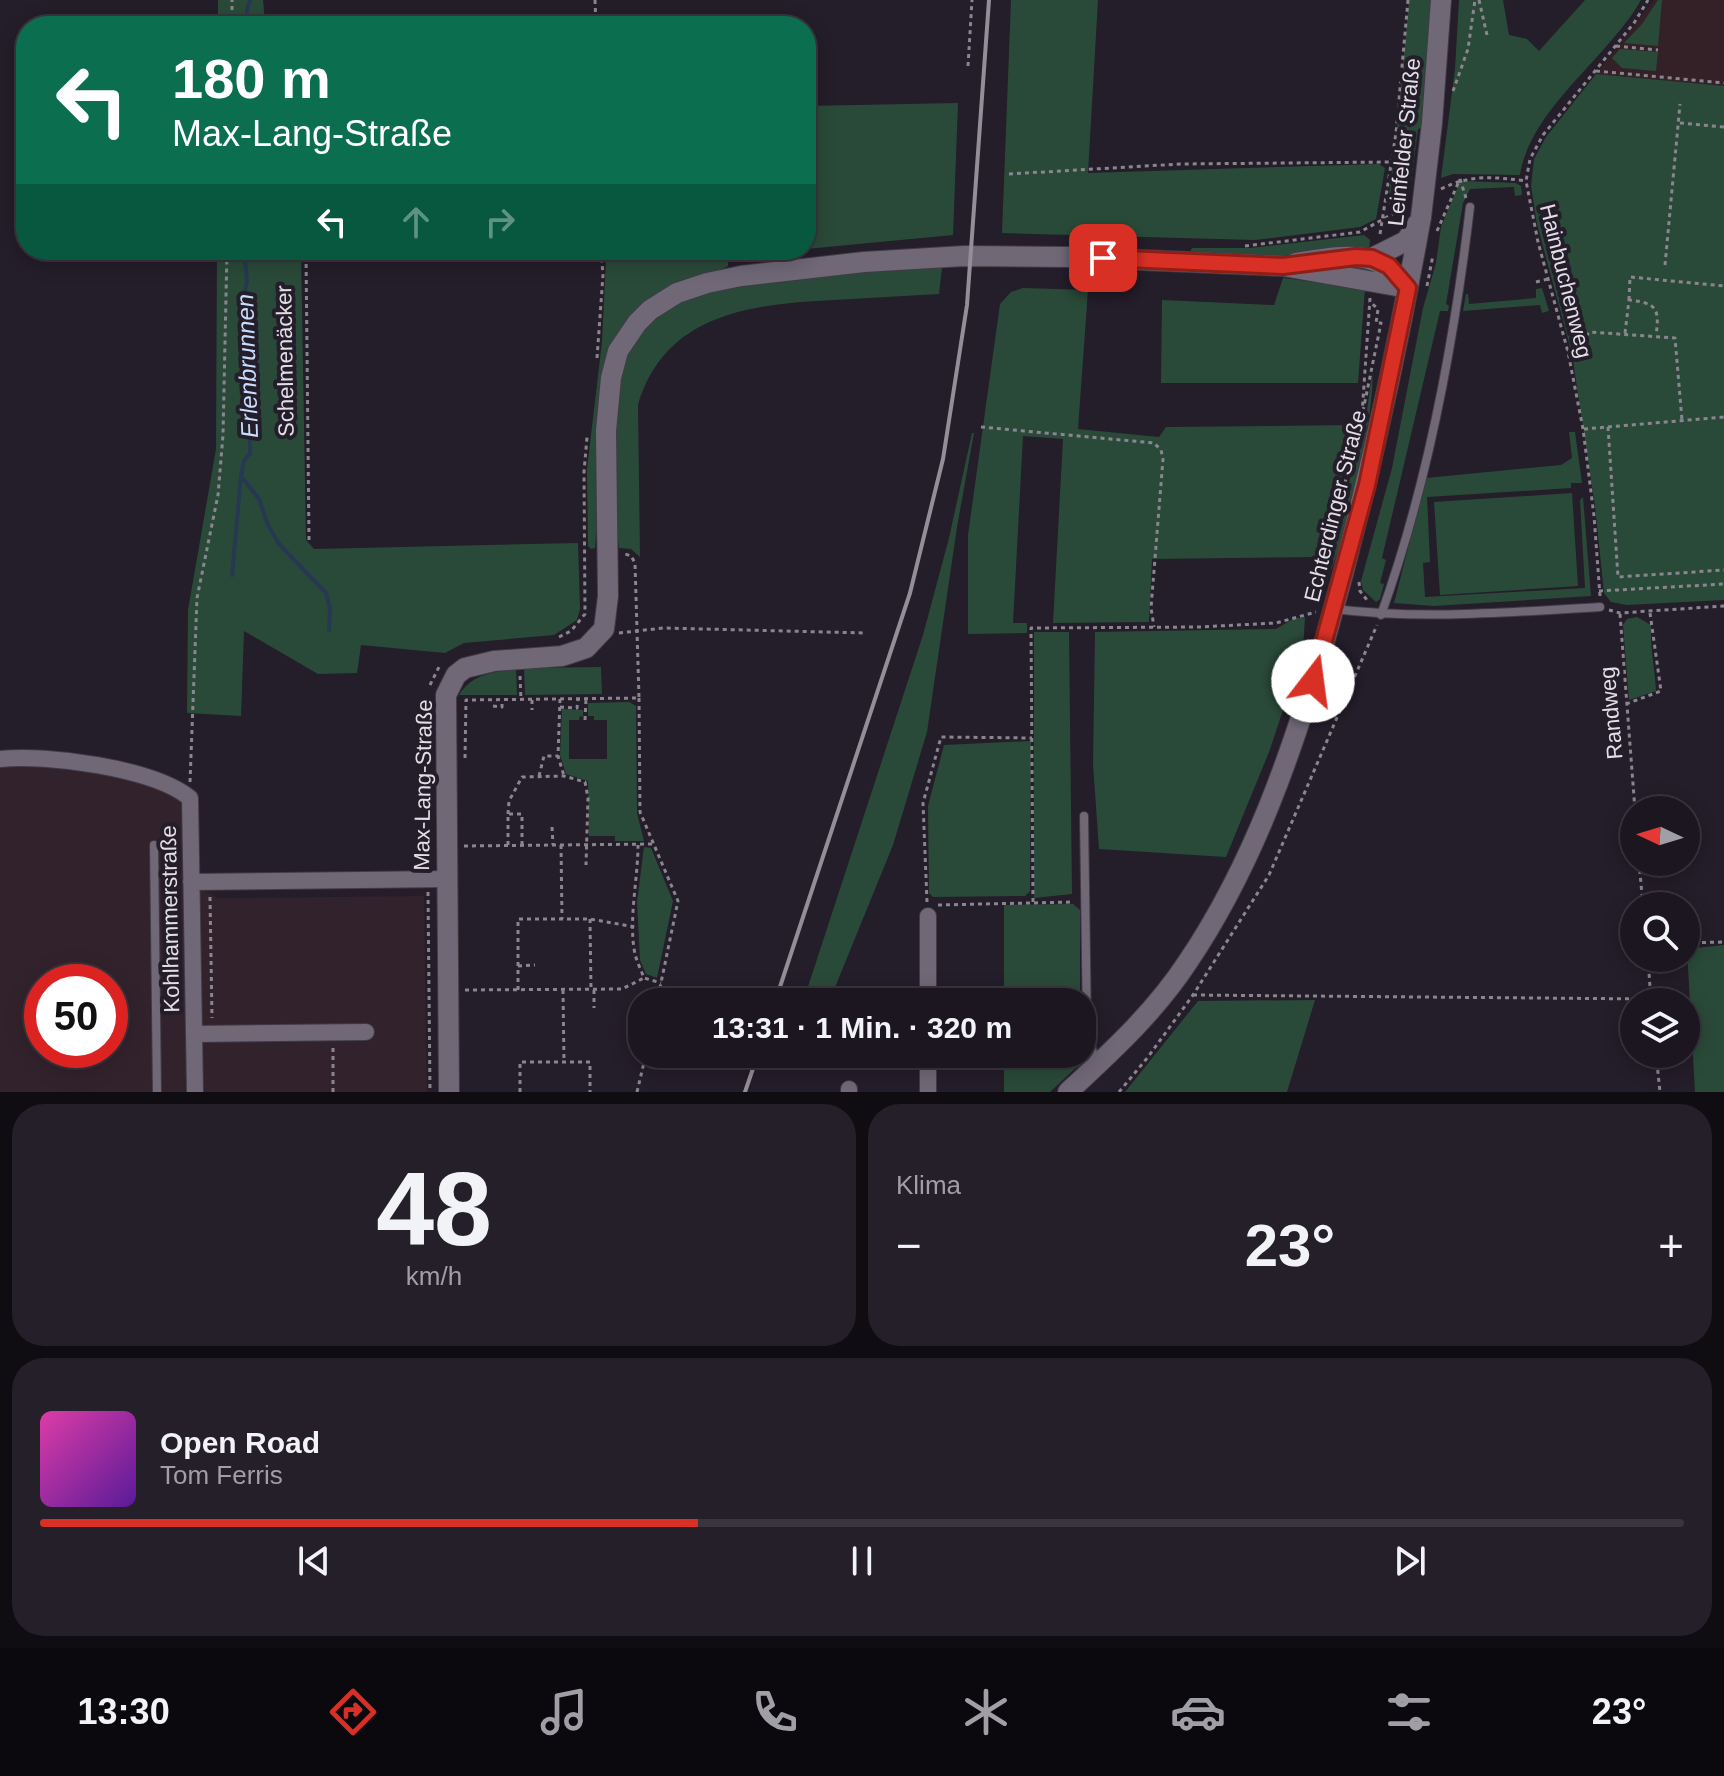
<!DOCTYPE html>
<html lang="de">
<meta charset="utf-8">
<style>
:root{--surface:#1b1620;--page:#241f29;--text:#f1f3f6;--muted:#a09fa5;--line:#39353e;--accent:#d93025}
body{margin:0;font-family:Helvetica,sans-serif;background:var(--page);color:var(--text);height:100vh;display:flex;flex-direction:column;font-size:30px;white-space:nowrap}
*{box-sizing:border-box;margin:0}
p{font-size:26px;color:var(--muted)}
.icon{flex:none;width:44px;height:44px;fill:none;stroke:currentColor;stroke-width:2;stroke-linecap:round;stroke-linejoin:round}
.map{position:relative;height:1092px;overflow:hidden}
.details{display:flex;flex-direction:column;gap:12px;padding:12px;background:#0f0c12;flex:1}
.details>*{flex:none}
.top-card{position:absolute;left:16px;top:16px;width:800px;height:244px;border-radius:32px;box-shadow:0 4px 20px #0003,0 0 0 2px var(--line);background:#0b6e4f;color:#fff;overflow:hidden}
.needle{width:52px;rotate:274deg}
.tools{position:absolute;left:1620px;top:796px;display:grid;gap:16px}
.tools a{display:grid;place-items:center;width:80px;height:80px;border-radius:50%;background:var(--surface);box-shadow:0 4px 20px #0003,0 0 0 2px var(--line);font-size:40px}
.speed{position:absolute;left:24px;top:964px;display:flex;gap:16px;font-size:40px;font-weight:700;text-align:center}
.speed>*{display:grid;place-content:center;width:104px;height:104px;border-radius:50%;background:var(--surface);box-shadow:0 4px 20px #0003,0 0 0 2px var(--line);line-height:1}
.speed .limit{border:12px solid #d22;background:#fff;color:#111}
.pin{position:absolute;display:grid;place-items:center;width:68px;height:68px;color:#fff;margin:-34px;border-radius:16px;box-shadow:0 4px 12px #0006}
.me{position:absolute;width:88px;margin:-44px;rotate:15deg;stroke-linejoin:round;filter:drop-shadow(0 0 6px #0008)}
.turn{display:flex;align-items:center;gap:28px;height:168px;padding:0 24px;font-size:36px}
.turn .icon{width:104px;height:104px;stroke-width:2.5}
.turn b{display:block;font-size:56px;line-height:68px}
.lanes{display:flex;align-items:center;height:76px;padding:0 24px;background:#0003;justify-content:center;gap:40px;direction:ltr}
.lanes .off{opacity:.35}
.big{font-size:60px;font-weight:700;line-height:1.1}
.details .card{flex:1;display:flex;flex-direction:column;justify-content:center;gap:12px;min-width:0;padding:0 28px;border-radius:32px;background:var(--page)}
.details .dial{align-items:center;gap:0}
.dial b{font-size:104px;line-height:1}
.song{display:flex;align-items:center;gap:24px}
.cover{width:96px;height:96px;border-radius:12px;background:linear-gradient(135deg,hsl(320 70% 55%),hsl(270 70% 35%))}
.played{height:8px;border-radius:4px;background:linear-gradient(90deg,var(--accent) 40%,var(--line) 40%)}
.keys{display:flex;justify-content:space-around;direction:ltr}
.heat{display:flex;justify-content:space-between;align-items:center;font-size:44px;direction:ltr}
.details .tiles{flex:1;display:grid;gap:12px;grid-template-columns:1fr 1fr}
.card:last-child{grid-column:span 2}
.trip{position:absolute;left:628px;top:988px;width:468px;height:80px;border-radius:32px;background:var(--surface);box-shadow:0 4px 20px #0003,0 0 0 2px var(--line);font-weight:700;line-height:80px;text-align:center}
.tab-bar{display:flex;height:128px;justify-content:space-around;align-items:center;background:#0b090d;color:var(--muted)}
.tab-bar .icon{width:56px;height:56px}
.tab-bar .on{color:var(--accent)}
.tab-bar b{font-size:36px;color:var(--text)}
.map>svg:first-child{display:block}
</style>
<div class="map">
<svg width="1724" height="1092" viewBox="0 0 1724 1092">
<rect width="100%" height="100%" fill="#241d2a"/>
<path fill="#32222c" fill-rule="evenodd" d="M39,758l143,34 9,90 27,16 206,-2 3,196h-427v-333zM42,982h68v68h-68z"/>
<path fill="#342127" d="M1654,0h70v86l-128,-12z"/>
<path fill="#2a4a39" d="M218,0h45l2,22 103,1 223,-7v10h-373z
M1011,0h87l-10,173 291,-9 6,4 -9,51 -16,8 -105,13 -253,-7z
M1409,0h22l-10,128 -3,1 -9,69 -17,10 -4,-6 8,-61z
M1459,0h44l6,35 18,4 12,12 46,-51h56c-32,57 -111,109 -121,175l-67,-1 -12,4 14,-109z
M1658,0h4l-4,46 -34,-3 18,-19z
M1620,49l38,3 -2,19 -34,-3 -10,-10z
M1596,74l128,12v514l-97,5 -16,-3 -7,-9 -9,-87 -23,-152 -35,-130 -6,-38 3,-27 12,-22z
M958,103l-5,132 -147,14v-143z
M1463,181l53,2 5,3 1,9 -7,1 -1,-9 -44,2 -7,14 -17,101 3,2 -1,5h-8l-58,247 4,2 -6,23 4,1 -4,15 -4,3 -13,-12 -2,-9 31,-113 31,-160 13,-45 5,-36 18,-43z
M1364,235l6,5 -1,10 -92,6 -88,-2 3,-6h58z
M217,250h84l5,290 8,9 264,-6 2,66 -3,11 -23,15 -90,8 -19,10 -84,-8 -4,28 -39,1 -74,-43 -3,85 -54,-3 1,-103 28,-161z
M698,252l25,2 5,4v8l-102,57 -27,177 -4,48 -4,1 -3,-3 -1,-77 15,-127 4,-83 7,-6z
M942,267l-3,27c-35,2 -70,4 -105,6 -82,4 -169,13 -196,105l2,152 -9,-8 -12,-1c-6,-53 -16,-152 11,-198 15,-26 37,-42 64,-53 26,-11 57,-12 84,-16 55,-6 109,-11 164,-14z
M1283,278l82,10 -7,95h-197l1,-83 112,5z
M1023,288l65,2 -10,139 81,8 7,-10 190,-2 -37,132 -167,2 -3,63 -96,1 10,-184 -40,-3 -10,187h14v10l-59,1v-99l32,-231 11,-12z
M1542,288l7,23 -7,2 -2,-8 -77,6 3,-17h2l1,10 67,-6v-9z
M1372,373c5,31 -30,188 -49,213l44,-175z
M1569,432h6l7,51h-11v5l-144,9 3,65 -7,1 2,34 160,-9 -5,-88 3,-3 8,99 -157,10 -40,-3 32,-125 135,-13 11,-7z
M972,433h2l-17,94 -30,205 -34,113 -64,157h-26l120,-367 26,-97z
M1572,493l6,93 -138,9 -6,-93z
M1305,617l-2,33 -34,102 -43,105 -127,-8 -6,-85 2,-132 181,-3 17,-10z
M1637,617l14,8c-1,23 4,44 5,66l-27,9 -6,-75 4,-6z
M1034,632h35l3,262 -38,4z
M601,667l1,27 -77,1 -1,-27z
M516,669l1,26h-58c13,-21 34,-23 57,-26z
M629,702l7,4 1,107 7,28h-29v-5h-26l-1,-55 -22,-7 -6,-19 2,-46 21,1v7l-3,-1 -1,4h-10v39h38v-39h-13v-4h-6v-13z
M1031,741l-1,150 -5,5 -92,1 -4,-4 -1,-87 16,-61z
M644,847l7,1 22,53 -16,77 -11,-4 -6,-14 -3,-58z
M1073,904l7,6v92h-76v-97z
M1724,945v147h-29l-8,-143z
M1315,1000l-28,92h-162l73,-91z
M1004,1054h76v10l-30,28h-46z"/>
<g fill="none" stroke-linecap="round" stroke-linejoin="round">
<path stroke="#273852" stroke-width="4" d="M248,26l-1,-17 3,-9
M241,476l18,23 9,26 11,19 47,49 4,15 -1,22
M232,575l9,-99 3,-15 6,-8v-13l-5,-18 3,-102 -6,-14 5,-25 -3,-31"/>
<defs>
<path id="lane" d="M1334,609c89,11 177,3 266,-2
M1381,615c46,-128 73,-272 89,-408
M1084,816l3,211 9,39
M154,845l3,247"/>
<path id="street" d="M0,759c47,-5 153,9 190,39l5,294
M191,882l255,-3
M928,916v86
M194,1034l172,-2
M928,1054v38
M849,1092v-3"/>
<path id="secondary" d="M1432,123l9,-123
M1372,258l34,-17 12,-18
M1296,263c46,-7 81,-17 112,25
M449,1092l-3,-397 10,-20 9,-7 29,-7 68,-5 24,-8 18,-19 4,-33 -2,-165 5,-53 7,-27 19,-28 13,-13 27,-17 30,-10 34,-7 123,-14 100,-6 107,1 212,9 125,22
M1068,1092c43,-40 86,-79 119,-129 67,-99 106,-213 139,-327 39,-138 70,-278 95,-419"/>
</defs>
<use href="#lane" stroke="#403b45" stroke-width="10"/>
<use href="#street" stroke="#403b45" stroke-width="18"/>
<use href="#secondary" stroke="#403b45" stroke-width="22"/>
<path stroke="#8b8590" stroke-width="3" stroke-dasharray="4 4" stroke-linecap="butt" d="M595,0l1,26
M1479,0l8,35
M232,26v-26
M1616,46l42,4
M968,66l4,-66
M1596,71l128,12
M1453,91l15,-42 7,-49
M1680,123l44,4
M1009,174l171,-10 212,-2
M1460,179l6,19
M1441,189c29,-15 54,-12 85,-8
M1437,231l23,-52
M1380,234l16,-101 12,-133
M1245,246l115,-14 45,-25
M625,250h70
M713,250l34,7
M1665,265l15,-161
M1536,282l12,-3
M1427,286l6,-31
M1629,300l1,-23 94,9
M1625,333l4,-33c27,3 31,8 27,35
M1568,352l22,-20 85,6 7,82
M597,358l6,-83 -2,-25
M1363,411l18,-88h-5l2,-14 -9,-8
M981,427l173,16 7,7 2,9 -12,149 3,19
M1608,427l10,150 106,-7
M1584,429l140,-12
M309,540l-3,-286 264,-4
M1359,582l1,9 7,9
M1599,591l125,-7
M1600,596l-6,-80 -11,-87 -15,-77 -30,-110 -12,-61 4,-22 13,-24 91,-112 14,-23
M1316,600l46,-186 8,-116
M1609,610l11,3 104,-7
M1620,614l15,196
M619,633l44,-5 203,5
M559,637l12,-6 14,-17 -1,-142 3,-35
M520,676l1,24
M430,685l9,-18
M639,698l1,114 38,89 -21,101
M560,699l-2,57 6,20
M532,700v10
M1626,704l35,-13 -11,-78
M493,706l9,1v-7
M560,707l17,1 1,-8
M585,720l1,-21
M465,758l1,-58 173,-2 -4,-135 -4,-7 -6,-2
M539,776l5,-20h14
M190,782l7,-184 21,-103 5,-60 4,-185
M508,814l1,-13 13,-24 42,-1 21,6 3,16 -2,67
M552,827l1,18
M508,845v-31h14v31
M561,845l1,74
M638,845c0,34 -10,76 -3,109 2,8 6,16 9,24l17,5
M464,846l189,-2
M1639,862l4,44
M428,865v-17
M428,892l2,200
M210,897l2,121
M927,902l-4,-99 18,-66 91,1
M1033,902l-2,-274 168,-1 77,-4 40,-11
M938,905l136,-3
M590,919l1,71
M1686,943l38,-1
M1648,958l3,44
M518,966l17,-1
M465,990l157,-1 22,-11
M518,990v-71h72l45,8
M563,990l1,72
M594,990v18
M1193,995l458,4
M333,1048v44
M1656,1054l4,38
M520,1092v-30h70v30
M637,1092l9,-38
M1119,1092l29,-35 45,-62 76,-120 108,-250"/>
<use href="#lane" stroke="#706877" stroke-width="8"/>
<use href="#street" stroke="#706877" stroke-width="16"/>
<use href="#secondary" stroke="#706877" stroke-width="20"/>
<path stroke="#948e99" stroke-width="4" d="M775,1002l135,-409 33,-134 24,-154 22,-305
M745,1092l13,-38"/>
<defs>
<path id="secondary-bridge" d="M1421,217l11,-94"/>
</defs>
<use href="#secondary-bridge" stroke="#403b45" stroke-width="22" stroke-linecap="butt"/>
<use href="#secondary-bridge" stroke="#706877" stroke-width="20"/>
</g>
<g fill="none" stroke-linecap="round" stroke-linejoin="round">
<defs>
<path id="route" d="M1103,258l180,8 73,-9 16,1 17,8 19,22 -41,197 -54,196"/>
</defs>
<use href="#route" stroke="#8d1f18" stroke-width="20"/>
<use href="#route" stroke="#d93025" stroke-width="14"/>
</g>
<g text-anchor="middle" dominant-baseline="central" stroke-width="8" stroke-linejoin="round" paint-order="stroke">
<g font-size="22" fill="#e3dee7" stroke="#241d2a">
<text transform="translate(1404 142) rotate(-84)">Leinfelder Straße</text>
<text transform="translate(1566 281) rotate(76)">Hainbuchenweg</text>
<text transform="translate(285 361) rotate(-91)">Schelmenäcker</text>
<text transform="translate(1335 506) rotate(-76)">Echterdinger Straße</text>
<text transform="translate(1611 713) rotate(-95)">Randweg</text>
<text transform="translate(423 785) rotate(-89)">Max-Lang-Straße</text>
<text transform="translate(170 919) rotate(-91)">Kohlhammerstraße</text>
</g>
<g font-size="24" font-style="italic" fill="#c8ddfd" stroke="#241d2a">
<text transform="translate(247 366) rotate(-92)">Erlenbrunnen</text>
</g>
</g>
</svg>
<div class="tools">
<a><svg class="needle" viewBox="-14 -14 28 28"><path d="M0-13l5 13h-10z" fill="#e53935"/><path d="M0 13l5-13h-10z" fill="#a09fa5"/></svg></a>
<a><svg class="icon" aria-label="search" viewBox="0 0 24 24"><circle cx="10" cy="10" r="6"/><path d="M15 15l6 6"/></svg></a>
<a><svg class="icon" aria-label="layers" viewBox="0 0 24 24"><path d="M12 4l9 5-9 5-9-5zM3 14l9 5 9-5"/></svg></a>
</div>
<div class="speed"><div class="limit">50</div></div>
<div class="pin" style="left:1103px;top:258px;background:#d93025"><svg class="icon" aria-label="arrive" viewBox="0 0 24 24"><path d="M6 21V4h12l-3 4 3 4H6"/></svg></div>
<svg class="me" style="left:1313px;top:681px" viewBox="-20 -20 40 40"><circle r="19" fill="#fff"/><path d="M0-13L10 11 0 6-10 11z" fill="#d93025"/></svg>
<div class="trip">13:31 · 1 Min. · 320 m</div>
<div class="top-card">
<div class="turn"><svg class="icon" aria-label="left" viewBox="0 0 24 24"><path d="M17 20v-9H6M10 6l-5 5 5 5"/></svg><div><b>180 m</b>Max-Lang-Straße</div></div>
<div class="lanes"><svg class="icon" aria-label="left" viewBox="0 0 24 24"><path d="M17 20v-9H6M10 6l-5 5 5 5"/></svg><svg class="icon off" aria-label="ahead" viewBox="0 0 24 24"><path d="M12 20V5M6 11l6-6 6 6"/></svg><svg class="icon off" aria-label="right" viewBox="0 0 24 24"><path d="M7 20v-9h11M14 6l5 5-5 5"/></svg></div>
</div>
</div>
<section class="details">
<div class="tiles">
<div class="card dial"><b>48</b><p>km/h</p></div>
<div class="card"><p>Klima</p>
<div class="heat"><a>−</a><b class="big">23°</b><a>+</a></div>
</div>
<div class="card">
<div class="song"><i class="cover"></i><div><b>Open Road</b><p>Tom Ferris</p></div></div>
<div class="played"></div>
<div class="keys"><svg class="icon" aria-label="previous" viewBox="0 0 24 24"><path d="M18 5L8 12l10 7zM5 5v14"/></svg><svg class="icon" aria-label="pause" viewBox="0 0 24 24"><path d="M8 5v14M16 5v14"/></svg><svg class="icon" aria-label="next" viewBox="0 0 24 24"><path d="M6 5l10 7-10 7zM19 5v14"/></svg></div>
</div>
</div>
</section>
<nav class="tab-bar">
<b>13:30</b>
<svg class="icon on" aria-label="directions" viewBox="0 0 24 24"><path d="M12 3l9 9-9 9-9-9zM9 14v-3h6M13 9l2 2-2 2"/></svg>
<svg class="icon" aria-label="music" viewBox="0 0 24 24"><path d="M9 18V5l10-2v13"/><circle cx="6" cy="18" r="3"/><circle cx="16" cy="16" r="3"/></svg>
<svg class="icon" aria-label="phone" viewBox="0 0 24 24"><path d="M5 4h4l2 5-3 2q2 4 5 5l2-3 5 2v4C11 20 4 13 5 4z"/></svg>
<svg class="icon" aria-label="climate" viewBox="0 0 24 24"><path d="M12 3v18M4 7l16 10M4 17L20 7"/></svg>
<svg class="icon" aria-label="car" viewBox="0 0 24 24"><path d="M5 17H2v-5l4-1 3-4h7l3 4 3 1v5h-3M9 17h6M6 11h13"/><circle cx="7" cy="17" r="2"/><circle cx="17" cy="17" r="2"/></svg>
<svg class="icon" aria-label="filters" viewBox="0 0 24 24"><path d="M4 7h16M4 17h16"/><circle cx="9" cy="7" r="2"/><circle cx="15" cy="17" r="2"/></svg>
<b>23°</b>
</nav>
